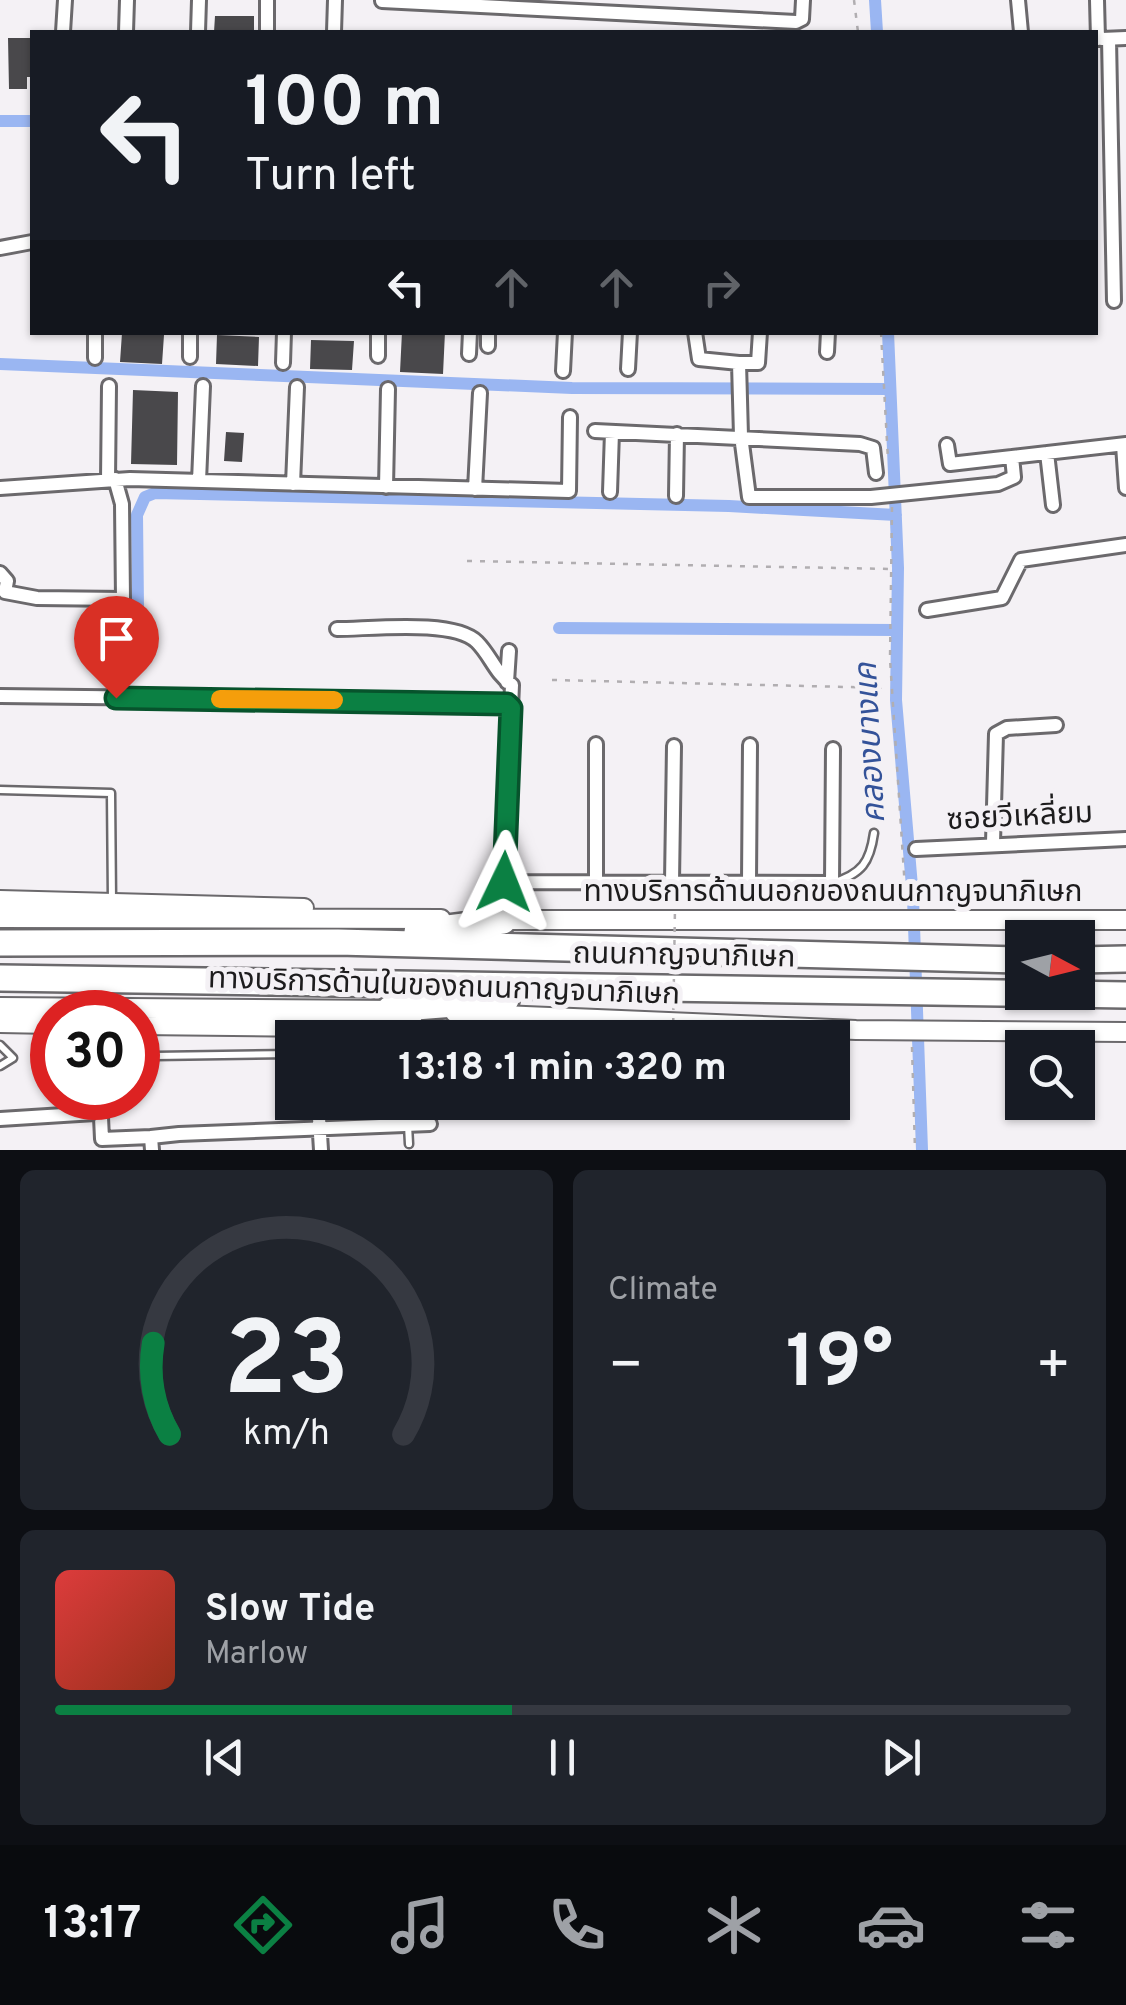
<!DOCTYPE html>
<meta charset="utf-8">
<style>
:root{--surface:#171b24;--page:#20242c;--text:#f1f3f6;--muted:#9ea1a6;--line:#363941;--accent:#0b8043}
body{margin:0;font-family:Overpass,"Noto Sans Thai",sans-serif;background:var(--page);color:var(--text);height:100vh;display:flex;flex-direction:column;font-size:38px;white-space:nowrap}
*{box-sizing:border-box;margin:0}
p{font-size:32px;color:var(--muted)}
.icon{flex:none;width:55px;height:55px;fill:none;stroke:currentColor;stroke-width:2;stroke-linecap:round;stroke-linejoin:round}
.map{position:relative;height:1150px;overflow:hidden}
.panel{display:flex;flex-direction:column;gap:20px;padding:20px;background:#0d0f14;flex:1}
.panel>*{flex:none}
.banner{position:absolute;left:30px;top:30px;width:1068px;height:305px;border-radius:0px;box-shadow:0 2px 8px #0004;background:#171b24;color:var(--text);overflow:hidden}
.needle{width:65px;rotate:97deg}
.controls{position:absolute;left:1005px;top:920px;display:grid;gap:20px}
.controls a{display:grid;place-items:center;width:90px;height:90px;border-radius:0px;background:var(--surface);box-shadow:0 2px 8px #0004;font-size:50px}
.speed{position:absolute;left:30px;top:990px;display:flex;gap:20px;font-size:50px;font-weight:700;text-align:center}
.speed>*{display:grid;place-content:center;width:130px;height:130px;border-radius:50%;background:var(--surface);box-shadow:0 2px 8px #0004;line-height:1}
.speed .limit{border:15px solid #d22;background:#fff;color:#111}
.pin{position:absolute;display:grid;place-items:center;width:85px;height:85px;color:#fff;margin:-102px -42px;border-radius:50% 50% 50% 0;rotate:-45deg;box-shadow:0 0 10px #0007}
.pin .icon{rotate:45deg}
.me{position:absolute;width:110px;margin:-55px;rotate:2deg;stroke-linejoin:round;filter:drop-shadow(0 0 8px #0008)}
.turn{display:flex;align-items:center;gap:35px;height:210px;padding:0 50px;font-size:45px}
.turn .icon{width:130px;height:130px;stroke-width:2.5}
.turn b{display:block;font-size:70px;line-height:85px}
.lanes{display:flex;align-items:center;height:95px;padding:0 50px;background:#0003;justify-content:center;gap:50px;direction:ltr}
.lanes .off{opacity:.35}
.big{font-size:75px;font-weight:700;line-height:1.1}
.panel .card{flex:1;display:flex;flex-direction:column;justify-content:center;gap:15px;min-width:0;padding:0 35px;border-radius:15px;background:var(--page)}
.panel .dial{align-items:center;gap:0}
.dial svg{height:260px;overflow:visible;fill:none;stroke:var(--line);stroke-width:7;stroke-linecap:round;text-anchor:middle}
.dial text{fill:var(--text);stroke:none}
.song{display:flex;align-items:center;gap:30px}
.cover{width:120px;height:120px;border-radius:15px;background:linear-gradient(135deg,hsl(0 70% 55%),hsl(10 70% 35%))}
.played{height:10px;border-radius:5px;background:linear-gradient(90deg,var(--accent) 45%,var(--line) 45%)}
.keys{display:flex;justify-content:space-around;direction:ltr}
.heat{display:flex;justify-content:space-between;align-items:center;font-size:55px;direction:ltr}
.panel .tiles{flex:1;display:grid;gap:20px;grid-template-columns:1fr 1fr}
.card:last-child{grid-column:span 2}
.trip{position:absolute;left:275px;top:1020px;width:575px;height:100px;border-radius:0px;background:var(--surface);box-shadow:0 2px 8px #0004;font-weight:700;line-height:100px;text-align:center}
.dock{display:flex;height:160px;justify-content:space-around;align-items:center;background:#090b0e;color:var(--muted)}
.dock .icon{width:70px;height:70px}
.dock .on{color:var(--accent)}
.dock b{font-size:45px;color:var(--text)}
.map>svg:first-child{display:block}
</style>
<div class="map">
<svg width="1126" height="1150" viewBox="0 0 1126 1150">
<rect width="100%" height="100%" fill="#f4f1f5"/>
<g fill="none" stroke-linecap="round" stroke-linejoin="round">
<path stroke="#9ab6f2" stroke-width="12" d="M875,0l2,32
M0,121h32
M888,332l10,236 -2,132 17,198 9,252
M0,364l572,24 318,1
M138,607l-1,-92 8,-18 10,-4 574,13 167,9
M559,628l337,2"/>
</g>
<path fill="#49484b" d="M215,16h39v16h-40z
M8,38h24v39h-5v12h-18z
M402,332h43l-2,42 -43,-2z
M122,333l42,2 -2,29 -42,-2z
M217,335l42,2 -1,29 -42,-2z
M311,340l43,1 -2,29 -42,-1z
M133,390l45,2 -1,73 -46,-1z
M226,432l18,1 -2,29 -18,-1z"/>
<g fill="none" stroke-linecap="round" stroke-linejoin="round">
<defs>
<path id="lane" d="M0,790l111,3 1,108
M832,883c30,-9 38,-21 42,-50
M0,1045l13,13 -13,8
M155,1056l137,-2
M408,1125l1,19"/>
<path id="street" d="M1018,0l3,32
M1097,0l1,39
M382,1l414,21 6,-3 1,-19
M63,32l2,-32
M126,32l1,-32
M198,32l1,-32
M267,32v-32
M334,32l1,-32
M1102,39l24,-1
M1109,39l5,262
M0,248l32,-6
M695,332l4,27 40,4
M760,332l-2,31h-19l2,73 8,61h122l127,-13 16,-7 -2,-20
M488,346v-14
M827,352l1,-20
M469,354l1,-22
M378,356v-24
M190,357v-25
M95,358v-26
M283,363l1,-31
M628,369l2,-37
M563,371l2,-39
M595,431l265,13 13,4 3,25
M947,445l3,19 176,-20
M1123,445l3,43
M1047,453l6,52
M108,480l1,-94
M199,481l4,-95
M293,484l4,-97
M386,487l2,-98
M0,488l130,-9 439,12 1,-74
M475,489l5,-96
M610,492l2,-60
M676,496l1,-62
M0,573l7,8 -2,11
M5,592l32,6 86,1 -1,-95 -7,-25
M927,610l75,-12 19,-38 105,-15
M337,629c33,0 117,-10 140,13 14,14 18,31 35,43l-1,23
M507,682l2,-31
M0,696l504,6 7,6 -8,213
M993,843l3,-109 11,-6 49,-3
M916,849l210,-10
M504,882l328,1 1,-134
M596,882v-138
M672,882l2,-136
M749,882l1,-137
M617,1038l1,-16
M832,1053l7,1
M318,1102l3,48
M616,1102l6,5 131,4
M0,1119l95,-6 6,4 1,22 49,-2
M152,1150l-1,-13 28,-3 251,-10"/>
<path id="secondary" d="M0,900l304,8
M0,918l441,1
M492,920h634
M0,1007l399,3
M455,1013l401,17 270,2
M0,1023l52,1
M138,1025l178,2 96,-8"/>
<path id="highway" d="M417,932l86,-11
M0,943l338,-1 684,18
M1078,960l48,-1
M0,978l1126,17
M390,1009l116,-9"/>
</defs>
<use href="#lane" stroke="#6b696c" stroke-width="11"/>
<use href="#street" stroke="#6b696c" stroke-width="18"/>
<use href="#secondary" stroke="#6b696c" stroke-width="22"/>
<use href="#highway" stroke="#6b696c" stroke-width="30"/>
<path stroke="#b1aeb1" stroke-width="2.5" stroke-dasharray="5 8" stroke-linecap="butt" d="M854,0l4,32
M881,332l7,128
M892,507l-2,152 16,245
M467,561l424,8
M552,680l337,8
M873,904l32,-1
M912,1047l3,103"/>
<use href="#lane" stroke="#fff" stroke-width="6"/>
<use href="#street" stroke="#fff" stroke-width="12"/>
<use href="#secondary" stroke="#fff" stroke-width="18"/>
<use href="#highway" stroke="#fff" stroke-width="25"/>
<path stroke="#b1aeb1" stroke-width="2.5" stroke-dasharray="5 8" stroke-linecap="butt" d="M673,1036l2,-129"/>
</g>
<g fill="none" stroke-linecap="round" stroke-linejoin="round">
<defs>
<path id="route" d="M116,698l391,6 4,4 -7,174"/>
</defs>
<use href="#route" stroke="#07532c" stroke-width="25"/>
<use href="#route" stroke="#0b8043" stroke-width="18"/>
<path stroke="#f59e0b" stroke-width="18" d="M220,699l114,1"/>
</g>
<g text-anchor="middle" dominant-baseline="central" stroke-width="10" stroke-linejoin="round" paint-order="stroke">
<g font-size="30" fill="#1d1c1d" stroke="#f4f1f5">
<text transform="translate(1020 818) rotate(-3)">ซอยวีเหลี่ยม</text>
<text x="833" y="893">ทางบริการด้านนอกของถนนกาญจนาภิเษก</text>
<text transform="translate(684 957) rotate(1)">ถนนกาญจนาภิเษก</text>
<text transform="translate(444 988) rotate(2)">ทางบริการด้านในของถนนกาญจนาภิเษก</text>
</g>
<g font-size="32" font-style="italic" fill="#335299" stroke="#f4f1f5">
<text transform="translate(872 743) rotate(-93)">คลองบางแค</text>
</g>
</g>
</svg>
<div class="controls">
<a><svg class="needle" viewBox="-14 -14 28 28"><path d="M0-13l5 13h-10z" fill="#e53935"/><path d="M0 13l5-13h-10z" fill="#9ea1a6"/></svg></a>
<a><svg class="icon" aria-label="search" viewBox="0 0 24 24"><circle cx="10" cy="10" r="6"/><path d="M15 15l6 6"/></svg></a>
</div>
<div class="speed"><div class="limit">30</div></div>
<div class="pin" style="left:116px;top:698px;background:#d93025"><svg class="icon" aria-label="arrive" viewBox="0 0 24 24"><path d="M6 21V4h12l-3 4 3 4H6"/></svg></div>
<svg class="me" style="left:504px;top:882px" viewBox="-20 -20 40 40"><path d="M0-17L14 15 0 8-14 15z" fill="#0b8043" stroke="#fff" stroke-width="4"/></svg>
<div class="trip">13:18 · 1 min · 320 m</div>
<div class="banner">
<div class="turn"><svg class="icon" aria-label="left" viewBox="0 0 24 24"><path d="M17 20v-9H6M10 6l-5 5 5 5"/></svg><div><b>100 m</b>Turn left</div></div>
<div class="lanes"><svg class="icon" aria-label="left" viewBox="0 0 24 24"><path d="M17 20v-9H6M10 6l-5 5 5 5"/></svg><svg class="icon off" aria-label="ahead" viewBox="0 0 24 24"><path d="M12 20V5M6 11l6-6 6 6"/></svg><svg class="icon off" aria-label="ahead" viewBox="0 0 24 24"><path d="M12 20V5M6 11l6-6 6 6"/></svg><svg class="icon off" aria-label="right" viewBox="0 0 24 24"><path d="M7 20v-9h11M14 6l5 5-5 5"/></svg></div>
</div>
</div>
<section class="panel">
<div class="tiles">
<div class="card dial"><svg viewBox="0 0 100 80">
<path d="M14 69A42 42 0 1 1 86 69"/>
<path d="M14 69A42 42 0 0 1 9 41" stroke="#0b8043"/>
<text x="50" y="56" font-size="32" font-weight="700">23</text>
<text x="50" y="72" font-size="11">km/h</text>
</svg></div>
<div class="card"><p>Climate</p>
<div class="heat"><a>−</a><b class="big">19°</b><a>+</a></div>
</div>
<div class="card">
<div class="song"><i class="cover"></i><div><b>Slow Tide</b><p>Marlow</p></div></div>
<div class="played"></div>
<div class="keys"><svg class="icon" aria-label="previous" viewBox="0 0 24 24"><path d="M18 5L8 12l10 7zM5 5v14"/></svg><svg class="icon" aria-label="pause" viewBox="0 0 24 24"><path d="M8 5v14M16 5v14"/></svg><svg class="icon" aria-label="next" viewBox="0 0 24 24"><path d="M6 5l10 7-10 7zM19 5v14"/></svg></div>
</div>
</div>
</section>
<nav class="dock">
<b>13:17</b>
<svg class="icon on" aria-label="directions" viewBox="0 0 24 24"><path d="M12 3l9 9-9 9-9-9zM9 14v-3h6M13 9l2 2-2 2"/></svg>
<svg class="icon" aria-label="music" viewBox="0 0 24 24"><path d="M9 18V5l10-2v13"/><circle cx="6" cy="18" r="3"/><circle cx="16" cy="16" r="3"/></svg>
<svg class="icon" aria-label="phone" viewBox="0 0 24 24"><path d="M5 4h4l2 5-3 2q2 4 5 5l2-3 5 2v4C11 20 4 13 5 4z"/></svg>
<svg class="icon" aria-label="climate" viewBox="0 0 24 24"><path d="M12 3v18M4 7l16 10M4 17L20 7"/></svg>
<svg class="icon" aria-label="car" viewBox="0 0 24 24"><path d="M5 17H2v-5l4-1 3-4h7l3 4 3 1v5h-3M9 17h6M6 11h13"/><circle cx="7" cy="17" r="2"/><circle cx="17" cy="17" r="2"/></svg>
<svg class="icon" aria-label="filters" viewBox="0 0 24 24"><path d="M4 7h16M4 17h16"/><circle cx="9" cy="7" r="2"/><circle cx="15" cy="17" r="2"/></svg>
</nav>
